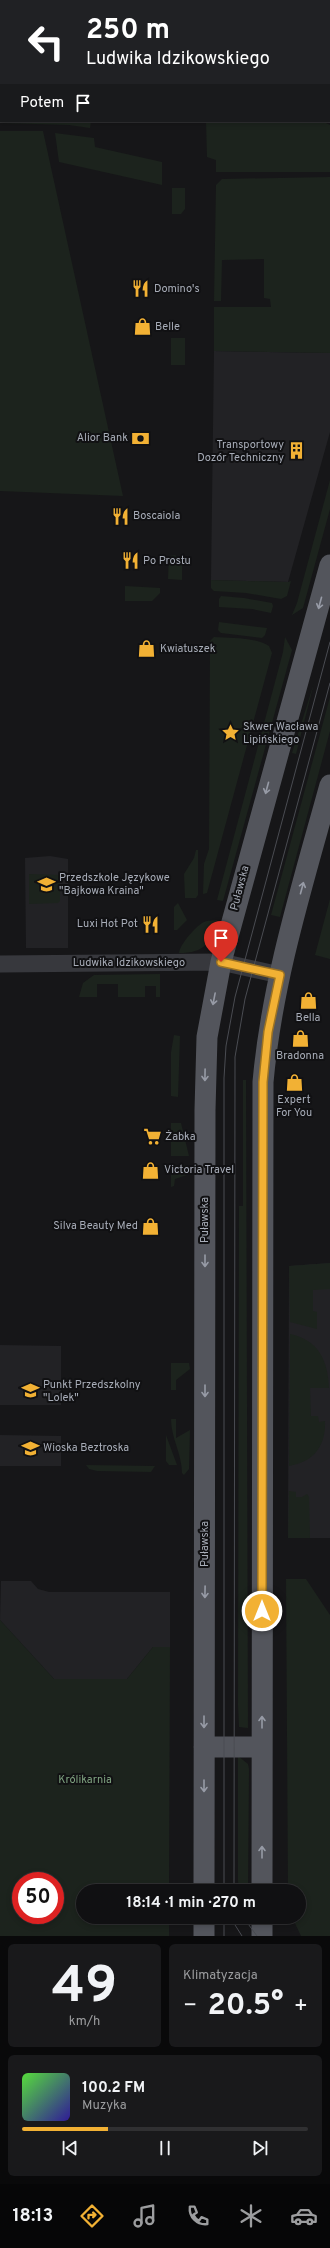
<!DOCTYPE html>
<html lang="pl">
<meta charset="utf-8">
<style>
:root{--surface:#101012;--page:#19191b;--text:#f1f3f6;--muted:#9c9d9f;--line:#303032;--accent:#f2b134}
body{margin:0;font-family:Overpass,sans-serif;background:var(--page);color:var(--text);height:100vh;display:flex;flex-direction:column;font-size:15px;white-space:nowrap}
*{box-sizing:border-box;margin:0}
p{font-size:13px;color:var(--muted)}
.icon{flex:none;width:22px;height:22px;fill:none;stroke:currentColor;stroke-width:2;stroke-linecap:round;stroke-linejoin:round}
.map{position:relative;height:1936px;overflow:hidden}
.details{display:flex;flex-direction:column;gap:8px;padding:8px;background:#09090a;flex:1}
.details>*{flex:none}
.guide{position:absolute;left:0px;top:0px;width:330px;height:122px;box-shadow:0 2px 6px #0003,0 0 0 1px var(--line);background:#202124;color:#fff;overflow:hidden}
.speed{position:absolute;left:12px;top:1872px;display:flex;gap:8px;font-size:20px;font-weight:700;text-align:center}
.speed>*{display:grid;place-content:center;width:52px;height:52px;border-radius:50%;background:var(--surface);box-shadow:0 2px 6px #0003,0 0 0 1px var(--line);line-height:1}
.speed .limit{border:6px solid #d22;background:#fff;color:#111}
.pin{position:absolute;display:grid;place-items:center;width:34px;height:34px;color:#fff;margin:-41px -17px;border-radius:50% 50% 50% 0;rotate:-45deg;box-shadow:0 0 4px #0007}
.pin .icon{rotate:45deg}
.me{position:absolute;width:44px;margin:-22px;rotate:0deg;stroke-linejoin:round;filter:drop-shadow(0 0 3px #0008)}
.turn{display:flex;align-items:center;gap:14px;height:84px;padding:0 20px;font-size:18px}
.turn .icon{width:52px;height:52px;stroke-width:2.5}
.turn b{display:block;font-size:28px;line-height:34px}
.then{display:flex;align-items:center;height:38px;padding:0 20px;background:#0003;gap:8px;font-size:15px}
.big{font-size:30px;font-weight:700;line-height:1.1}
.details .card{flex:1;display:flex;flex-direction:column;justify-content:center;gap:6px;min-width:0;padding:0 14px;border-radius:6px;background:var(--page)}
.details .dial{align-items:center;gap:0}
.dial b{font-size:52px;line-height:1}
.song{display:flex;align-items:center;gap:12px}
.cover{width:48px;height:48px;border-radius:6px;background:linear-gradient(135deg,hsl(110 70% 55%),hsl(250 70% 35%))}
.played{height:4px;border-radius:2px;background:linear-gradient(90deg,var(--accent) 30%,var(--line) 30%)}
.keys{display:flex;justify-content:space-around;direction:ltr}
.heat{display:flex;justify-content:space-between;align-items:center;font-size:22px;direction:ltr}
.details .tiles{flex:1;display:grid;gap:8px;grid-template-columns:1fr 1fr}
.card:last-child{grid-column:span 2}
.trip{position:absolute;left:76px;top:1884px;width:230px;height:40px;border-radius:20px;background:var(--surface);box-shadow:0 2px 6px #0003,0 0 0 1px var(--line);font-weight:700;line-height:40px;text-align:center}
.tab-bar{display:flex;height:64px;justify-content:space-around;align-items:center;background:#060607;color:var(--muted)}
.tab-bar .icon{width:28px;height:28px}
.tab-bar .active{color:var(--accent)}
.tab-bar b{font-size:18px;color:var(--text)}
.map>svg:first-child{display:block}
</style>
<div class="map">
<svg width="330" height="1936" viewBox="0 0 330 1936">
<rect width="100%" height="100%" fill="#161618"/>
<path fill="#222225" d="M214,351l116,2v79l-42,150 -77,-2z
M50,856l18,3v89h-42l-1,-90z
M330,1263v275h-42l1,-272z
M0,1345l61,1v59h-61z
M0,1435l61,1v30h-61z
M1,1581h30l7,8 11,3h121v55h-17l-26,32h-73l-54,-59z"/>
<path fill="#1c231d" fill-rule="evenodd" d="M0,113l1,8h90l-1,7 -21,-3 -69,-2z
M206,121h116l8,4v47h-114v-12l-9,-3z
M0,131h43l80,365 -123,-5z
M55,133l39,5 1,9 67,15v23l-103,-23z
M330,177v176l-116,-2v-44h57l-1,-8 -6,-1v-39l-42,1 -1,41h-7l2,-116 6,-6z
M172,188h13v21l-4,5h-9z
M171,338h14v27h-14z
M330,480v29l-27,99 -11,7 5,-12z
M175,555l7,6v19l-14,-1 1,-23z
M211,580l77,2 3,-1 -4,15 -6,3 -35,-6 -32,-2 -3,-3z
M125,586l35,2v5l-8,8h-27z
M221,596l23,2 28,5 1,3 -2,7 -19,-4 -33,-2v-8z
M219,622l48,6 -2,7 -3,3 -41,-5 -3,-3z
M214,637c17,1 40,0 55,9l3,7 -65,240 -4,1 1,-30 5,-15 1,-208z
M285,637l7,13 -69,251 -6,-1 66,-248z
M314,683l-18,71 -4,-1z
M330,697v34l-50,186 -9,-2z
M196,850h2v45l-2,3h-11l-1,-24 10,-16z
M29,874l31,1v26l-2,2 -29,1z
M330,899v60l-15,-4z
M178,903l9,17 -10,10h-3v-23z
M217,920c-6,23 -12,33 -38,33 1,-9 18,-28 25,-31 4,-2 9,-1 13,-2z
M160,974v23h-4v-11h-11v11h-27v-13h-21v13h-18l4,-14 11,-8z
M174,1035l6,1 -2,61 -7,-1v-44z
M243,1080h3l2,648 -9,-1 -1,-22 1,-499h4z
M171,1123h10l8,33h-18z
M171,1165h16v10l-12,4 -1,7 -3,1z
M330,1263v26l-17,1v21l4,1v17l-27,-7 -1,-56z
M290,1334c29,6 38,27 39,54h-19l1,28h7l1,6 6,-1c1,25 -11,41 -36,45z
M171,1363h18l1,6 -14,11v10h-5z
M171,1419h5v19l14,-8 -1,39 -5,6 -2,-2c0,-19 -11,-35 -11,-54z
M166,1435l11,30h-8l-3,-4z
M86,1465l69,1 -4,6 -54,-1 -8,-2z
M289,1491l7,1v5h6l5,-3 2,3 1,41h-22z
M286,1579h20l24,36v321h-29l-9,-19h7v-26h-11z
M0,1620l54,59h73l26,-32h17l-1,244h-86v26h86v19h-169zM21,1881h34v34h-34z
M238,1756l10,8 1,5 -1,122h-9l-1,-11z"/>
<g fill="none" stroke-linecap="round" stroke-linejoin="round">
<path stroke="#37383d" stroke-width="17" d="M167,0l1,1
M205,0l2,1
M329,69h1
M329,97l1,1
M0,964l221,-2 59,13"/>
<path stroke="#53555c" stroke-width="21" d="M204,1747h58
M204,1891l1,-781 2,-73 14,-75 109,-397
M262,1891l1,-809c9,-101 40,-199 67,-297
M204,1936v-19
M262,1936v-19"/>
<path stroke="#4a4c52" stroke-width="1" d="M224,1891v-813l2,-32 9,-49 95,-355
M234,1891l1,-834 10,-58 85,-316
M230,1917l12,19
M243,1917l14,19
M224,1936v-19"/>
</g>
<defs><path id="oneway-shaft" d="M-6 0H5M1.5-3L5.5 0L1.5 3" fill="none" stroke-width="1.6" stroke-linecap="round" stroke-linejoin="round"/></defs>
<g stroke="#979ba6">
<use href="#oneway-shaft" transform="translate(320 603) rotate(105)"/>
<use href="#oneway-shaft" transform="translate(267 788) rotate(105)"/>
<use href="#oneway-shaft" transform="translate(302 888) rotate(-75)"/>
<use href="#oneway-shaft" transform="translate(214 999) rotate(101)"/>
<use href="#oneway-shaft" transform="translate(205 1075) rotate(91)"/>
<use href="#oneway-shaft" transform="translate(205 1261) rotate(90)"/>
<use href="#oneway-shaft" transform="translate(205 1391) rotate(90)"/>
<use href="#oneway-shaft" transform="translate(205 1592) rotate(91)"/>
<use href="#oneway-shaft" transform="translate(204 1722) rotate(90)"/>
<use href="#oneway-shaft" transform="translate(262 1722) rotate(-90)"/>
<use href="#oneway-shaft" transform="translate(204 1786) rotate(90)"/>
<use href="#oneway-shaft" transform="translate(262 1852) rotate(-90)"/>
</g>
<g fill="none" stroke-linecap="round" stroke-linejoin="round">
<defs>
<path id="route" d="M221,962l59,13 -12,57 -5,50 -1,529"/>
</defs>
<use href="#route" stroke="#9d7322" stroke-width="10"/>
<use href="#route" stroke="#f2b134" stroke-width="7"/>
</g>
<defs>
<symbol id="restaurant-bare" viewBox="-9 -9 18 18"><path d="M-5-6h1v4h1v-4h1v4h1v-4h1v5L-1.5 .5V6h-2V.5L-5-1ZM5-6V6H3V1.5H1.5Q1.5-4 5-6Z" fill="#f2b134" stroke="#111113" stroke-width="2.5" paint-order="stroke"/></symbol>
<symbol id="shop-bare" viewBox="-9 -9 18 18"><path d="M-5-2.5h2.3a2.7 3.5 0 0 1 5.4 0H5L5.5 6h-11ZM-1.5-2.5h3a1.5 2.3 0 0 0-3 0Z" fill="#f2b134" stroke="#111113" stroke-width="2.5" paint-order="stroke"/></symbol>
<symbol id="bank-bare" viewBox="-9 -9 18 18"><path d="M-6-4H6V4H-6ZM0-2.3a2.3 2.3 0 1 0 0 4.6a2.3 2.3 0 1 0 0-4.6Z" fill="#f2b134" stroke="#111113" stroke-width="2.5" paint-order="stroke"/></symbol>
<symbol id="building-bare" viewBox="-9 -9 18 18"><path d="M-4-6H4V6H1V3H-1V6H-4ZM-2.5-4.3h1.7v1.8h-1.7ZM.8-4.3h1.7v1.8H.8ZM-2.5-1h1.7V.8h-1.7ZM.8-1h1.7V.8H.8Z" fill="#f2b134" stroke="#111113" stroke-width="2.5" paint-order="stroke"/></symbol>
<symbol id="sight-bare" viewBox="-9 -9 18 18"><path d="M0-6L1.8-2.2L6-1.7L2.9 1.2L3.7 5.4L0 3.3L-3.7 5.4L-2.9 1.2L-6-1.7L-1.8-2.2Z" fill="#f2b134" stroke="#111113" stroke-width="2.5" paint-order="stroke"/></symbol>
<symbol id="school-bare" viewBox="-9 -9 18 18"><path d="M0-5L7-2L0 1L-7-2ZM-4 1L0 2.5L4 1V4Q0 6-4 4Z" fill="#f2b134" stroke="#111113" stroke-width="2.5" paint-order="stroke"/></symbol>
<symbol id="supermarket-bare" viewBox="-9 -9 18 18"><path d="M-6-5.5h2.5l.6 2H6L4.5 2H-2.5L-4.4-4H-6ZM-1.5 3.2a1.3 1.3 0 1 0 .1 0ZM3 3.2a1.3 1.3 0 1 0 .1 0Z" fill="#f2b134" stroke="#111113" stroke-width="2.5" paint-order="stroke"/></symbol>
</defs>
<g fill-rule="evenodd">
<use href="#restaurant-bare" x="128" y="276" width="25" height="25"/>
<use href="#shop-bare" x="130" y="314" width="25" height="25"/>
<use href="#bank-bare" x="128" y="426" width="25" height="25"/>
<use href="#building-bare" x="284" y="438" width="25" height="25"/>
<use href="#restaurant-bare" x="108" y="504" width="25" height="25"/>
<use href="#restaurant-bare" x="118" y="548" width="25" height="25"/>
<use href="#shop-bare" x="134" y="636" width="25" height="25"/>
<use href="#sight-bare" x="218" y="720" width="25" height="25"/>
<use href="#school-bare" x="34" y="872" width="25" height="25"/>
<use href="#restaurant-bare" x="138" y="912" width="25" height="25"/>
<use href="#shop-bare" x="296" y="988" width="25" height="25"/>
<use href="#shop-bare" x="288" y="1026" width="25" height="25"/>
<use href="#shop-bare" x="282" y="1070" width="25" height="25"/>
<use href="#supermarket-bare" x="140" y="1124" width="25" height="25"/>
<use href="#shop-bare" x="138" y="1158" width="25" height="25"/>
<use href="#shop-bare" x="138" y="1214" width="25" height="25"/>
<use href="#school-bare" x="18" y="1378" width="25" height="25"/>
<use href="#school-bare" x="18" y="1436" width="25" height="25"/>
</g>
<g text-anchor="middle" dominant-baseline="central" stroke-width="4" stroke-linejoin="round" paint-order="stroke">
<g font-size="11" fill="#a8adb8" stroke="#111113" text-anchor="start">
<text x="154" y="289">Domino's</text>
<text x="155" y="327">Belle</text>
<text x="128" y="438" text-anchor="end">Alior Bank</text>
<text x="284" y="445" text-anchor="end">Transportowy<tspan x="284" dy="13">Dozór Techniczny</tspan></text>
<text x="133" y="516">Boscaiola</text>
<text x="143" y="561">Po Prostu</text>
<text x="160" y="649">Kwiatuszek</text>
<text x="243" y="727">Skwer Wacława<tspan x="243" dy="13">Lipińskiego</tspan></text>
<text x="59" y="878">Przedszkole Językowe<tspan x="59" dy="13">"Bajkowa Kraina"</tspan></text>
<text x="138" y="924" text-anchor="end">Luxi Hot Pot</text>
<text x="308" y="1018" text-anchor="middle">Bella</text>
<text x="300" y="1056" text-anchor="middle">Bradonna</text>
<text x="294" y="1100" text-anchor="middle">Expert<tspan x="294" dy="13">For You</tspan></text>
<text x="165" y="1137">Żabka</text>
<text x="164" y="1170">Victoria Travel</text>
<text x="138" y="1226" text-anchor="end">Silva Beauty Med</text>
<text x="43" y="1385">Punkt Przedszkolny<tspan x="43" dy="13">"Lolek"</tspan></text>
<text x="43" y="1448">Wioska Beztroska</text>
</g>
<g font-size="11" fill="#a8adb8" stroke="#111113">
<text transform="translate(240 888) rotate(-75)">Puławska</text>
<text x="129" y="963">Ludwika Idzikowskiego</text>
<text transform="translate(205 1220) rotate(-90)">Puławska</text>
<text transform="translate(205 1544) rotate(-90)">Puławska</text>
</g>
<g font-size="11" fill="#7fa381" stroke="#111113">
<text x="85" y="1780">Królikarnia</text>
</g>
</g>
</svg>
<div class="speed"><div class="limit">50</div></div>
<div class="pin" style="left:221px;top:962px;background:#d93025"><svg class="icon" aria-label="arrive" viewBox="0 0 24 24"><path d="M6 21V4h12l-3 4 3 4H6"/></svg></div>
<svg class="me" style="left:262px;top:1611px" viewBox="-20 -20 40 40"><circle r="17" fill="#f2b134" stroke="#fff" stroke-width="3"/><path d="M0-11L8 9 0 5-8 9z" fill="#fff"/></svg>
<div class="trip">18:14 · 1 min · 270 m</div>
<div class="guide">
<div class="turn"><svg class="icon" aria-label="left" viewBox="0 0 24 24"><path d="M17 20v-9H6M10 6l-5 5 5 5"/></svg><div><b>250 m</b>Ludwika Idzikowskiego</div></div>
<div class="then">Potem<svg class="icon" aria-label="arrive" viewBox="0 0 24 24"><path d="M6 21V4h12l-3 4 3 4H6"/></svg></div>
</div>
</div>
<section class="details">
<div class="tiles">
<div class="card dial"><b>49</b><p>km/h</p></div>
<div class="card"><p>Klimatyzacja</p>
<div class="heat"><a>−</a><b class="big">20.5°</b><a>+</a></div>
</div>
<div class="card">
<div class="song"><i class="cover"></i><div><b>100.2 FM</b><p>Muzyka</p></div></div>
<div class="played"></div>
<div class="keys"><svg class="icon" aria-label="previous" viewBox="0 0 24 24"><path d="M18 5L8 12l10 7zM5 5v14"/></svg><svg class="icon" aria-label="pause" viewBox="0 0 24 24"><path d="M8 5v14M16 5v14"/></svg><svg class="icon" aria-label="next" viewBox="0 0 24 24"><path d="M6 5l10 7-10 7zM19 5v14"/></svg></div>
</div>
</div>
</section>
<nav class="tab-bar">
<b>18:13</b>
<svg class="icon active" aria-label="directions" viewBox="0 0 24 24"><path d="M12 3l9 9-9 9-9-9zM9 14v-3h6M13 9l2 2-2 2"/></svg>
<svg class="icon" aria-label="music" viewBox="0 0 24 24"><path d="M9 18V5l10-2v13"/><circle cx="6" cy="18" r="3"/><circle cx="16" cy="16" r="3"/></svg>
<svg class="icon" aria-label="phone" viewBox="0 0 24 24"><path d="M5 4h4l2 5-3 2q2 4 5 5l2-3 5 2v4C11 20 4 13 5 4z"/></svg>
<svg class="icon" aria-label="climate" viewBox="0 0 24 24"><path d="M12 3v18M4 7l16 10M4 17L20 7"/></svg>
<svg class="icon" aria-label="car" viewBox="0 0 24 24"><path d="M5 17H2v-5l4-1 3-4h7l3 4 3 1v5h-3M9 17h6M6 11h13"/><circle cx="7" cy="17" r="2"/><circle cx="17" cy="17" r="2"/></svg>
</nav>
